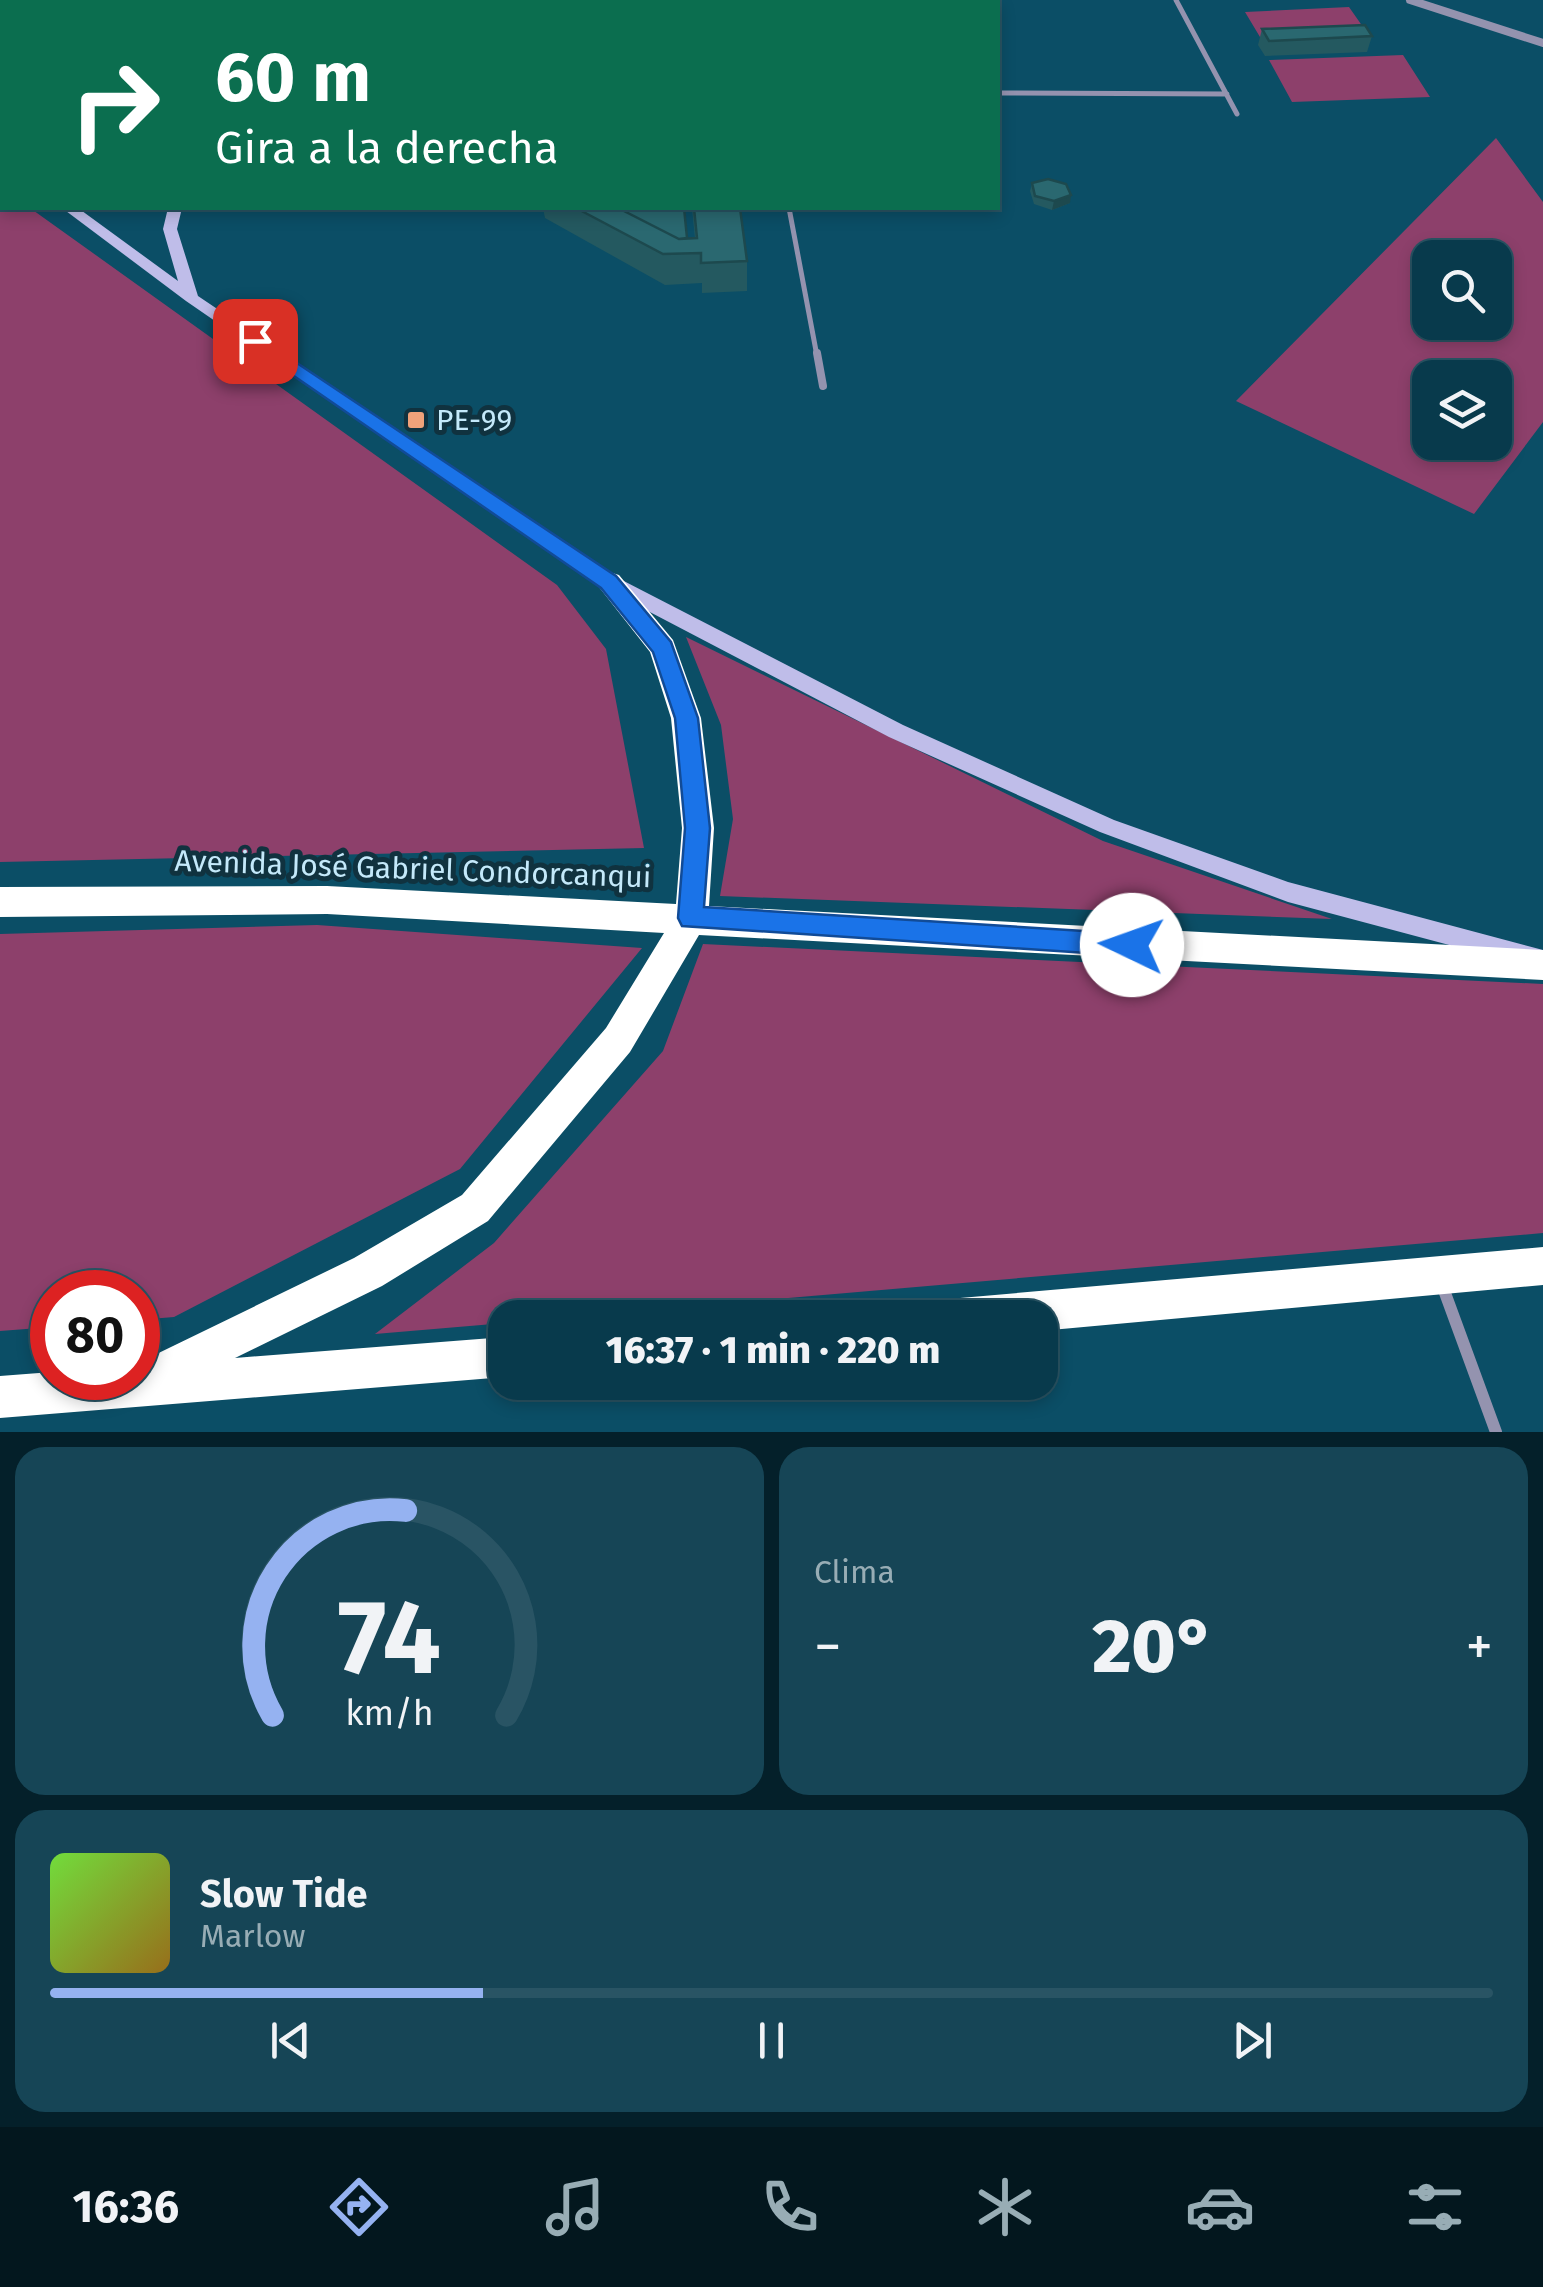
<!DOCTYPE html>
<html lang="es">
<meta charset="utf-8">
<style>
:root{--surface:#083a4c;--page:#164556;--text:#f1f3f6;--muted:#98adb5;--line:#295464;--accent:#95b2f1}
body{margin:0;font-family:"Fira Sans",sans-serif;background:var(--page);color:var(--text);height:100vh;display:flex;flex-direction:column;font-size:38px;white-space:nowrap}
*{box-sizing:border-box;margin:0}
p{font-size:32px;color:var(--muted)}
.icon{flex:none;width:55px;height:55px;fill:none;stroke:currentColor;stroke-width:2;stroke-linecap:round;stroke-linejoin:round}
.map{position:relative;height:1432px;overflow:hidden}
.panel{display:flex;flex-direction:column;gap:15px;padding:15px;background:#04202a;flex:1}
.panel>*{flex:none}
.banner{position:absolute;left:0px;top:0px;width:1000px;height:210px;box-shadow:0 5px 15px #0003,0 0 0 2px var(--line);background:#0b6e4f;color:#fff;overflow:hidden}
.buttons{position:absolute;left:1412px;top:240px;display:grid;gap:20px}
.buttons a{display:grid;place-items:center;width:100px;height:100px;border-radius:20px;background:var(--surface);box-shadow:0 5px 15px #0003,0 0 0 2px var(--line);font-size:50px}
.speed{position:absolute;left:30px;top:1270px;display:flex;gap:20px;font-size:50px;font-weight:700;text-align:center}
.speed>*{display:grid;place-content:center;width:130px;height:130px;border-radius:50%;background:var(--surface);box-shadow:0 5px 15px #0003,0 0 0 2px var(--line);line-height:1}
.speed .limit{border:15px solid #d22;background:#fff;color:#111}
.pin{position:absolute;display:grid;place-items:center;width:85px;height:85px;color:#fff;margin:-42px;border-radius:20px;box-shadow:0 5px 15px #0006}
.me{position:absolute;width:110px;margin:-55px;rotate:273deg;stroke-linejoin:round;filter:drop-shadow(0 0 8px #0008)}
.turn{display:flex;align-items:center;gap:35px;height:210px;padding:0 50px;font-size:45px}
.turn .icon{width:130px;height:130px;stroke-width:2.5}
.turn b{display:block;font-size:70px;line-height:85px}
.big{font-size:75px;font-weight:800;line-height:1.1}
.panel .card{flex:1;display:flex;flex-direction:column;justify-content:center;gap:15px;min-width:0;padding:0 35px;border-radius:30px;background:var(--page)}
.panel .dial{align-items:center;gap:0}
.dial svg{height:260px;overflow:visible;fill:none;stroke:var(--line);stroke-width:7;stroke-linecap:round;text-anchor:middle}
.dial text{fill:var(--text);stroke:none}
.song{display:flex;align-items:center;gap:30px}
.cover{width:120px;height:120px;border-radius:15px;background:linear-gradient(135deg,hsl(100 70% 55%),hsl(40 70% 35%))}
.played{height:10px;border-radius:5px;background:linear-gradient(90deg,var(--accent) 30%,var(--line) 30%)}
.keys{display:flex;justify-content:space-around;direction:ltr}
.heat{display:flex;justify-content:space-between;align-items:center;font-size:55px;direction:ltr}
.panel .tiles{flex:1;display:grid;gap:15px;grid-template-columns:1fr 1fr}
.card:last-child{grid-column:span 2}
.trip{position:absolute;left:488px;top:1300px;width:570px;height:100px;border-radius:30px;background:var(--surface);box-shadow:0 5px 15px #0003,0 0 0 2px var(--line);font-weight:800;line-height:100px;text-align:center}
.tab-bar{display:flex;height:160px;justify-content:space-around;align-items:center;background:#03171e;color:var(--muted)}
.tab-bar .icon{width:70px;height:70px}
.tab-bar .on{color:var(--accent)}
.tab-bar b{font-size:45px;color:var(--text)}
.map>svg:first-child{display:block}
</style>
<div class="map">
<svg width="1543" height="1432" viewBox="0 0 1543 1432">
<rect width="100%" height="100%" fill="#0b4e66"/>
<path fill="#8d406b" fill-rule="evenodd" d="M1349,7l21,30 -107,5 -18,-30z
M1403,55l27,42 -138,5 -23,-42z
M1496,138l47,64v220l-69,92 -238,-113zM1430,258h65v64h-65zM1430,378h65v64h-65z
M0,186l2,22h28l527,377 49,64 38,199 -644,14z
M686,637l417,204 229,78 -612,-23 13,-77 -12,-94z
M317,925l325,23 -182,221 -286,148 -36,3v-28h-86v35l-52,4v-397z
M703,944l840,40v249l-977,84 -61,1v5l-130,11 119,-91 169,-192z"/>
<g fill="none" stroke-linecap="round" stroke-linejoin="round">
<path stroke="#9493af" stroke-width="5" d="M630,0l6,2
M1176,0l61,114
M758,2l5,-2
M998,93l229,1
M789,208l28,148"/>
<path stroke="#9493af" stroke-width="8" d="M817,353l6,33"/>
<path stroke="#9493af" stroke-width="8" d="M1410,0l133,43"/>
<path stroke="#9493af" stroke-width="12" d="M1441,1282l55,150"/>
<path fill="#bfbde9" fill-rule="evenodd" d="M0,107h2v8h-2z
M0,153h2v10h-2z
M62,208h16l100,73 -15,-52 5,-21h14l-5,21 21,67 418,281 287,148 211,95 174,62 255,68v20l-255,-68 -188,-70 -211,-95 -287,-150 -416,-286z"/>
<path fill="#fff" fill-rule="evenodd" d="M609,572l10,3 54,65 28,78 13,110 -5,78 834,44v30l-844,-45 -69,117 -142,169 -106,65 -147,72 270,-21v40l-505,41v-42l52,-4v6h86v-15l216,-105 108,-63 144,-167 58,-95 -337,-19 -327,3v-30l327,-1 349,18 6,-76 -11,-110 -21,-66 -55,-70 4,-7z
M1543,1247v38l-503,46v-13h-100l6,-14 14,-6z"/>
</g>
<path fill="#245960" d="M940,0h56l1,2h-56z
M1262,29l110,7 -5,16 -102,4 -7,-11z
M1032,183l38,20 -18,7 -18,-6 -4,-13z
M543,208h141l3,31 8,-1 -3,-30h48l7,53v30l-45,2v-10l-37,2 -120,-67z"/>
<path fill="#1d494e" d="M815,0h26l-4,2h-26z
M1071,195l-1,8 -18,7 2,-9z"/>
<path fill="#2a6870" stroke="#1d494e" stroke-width="2.5" d="M775,0h40l-4,2h-40z
M970,0h26l1,2h-26z
M1365,25l7,11 -103,5 -7,-12z
M1048,179l18,5 5,11 -17,6 -19,-5 -3,-13z
M576,208h42l61,31 18,-1 -3,-30h46l7,53 -46,2v-10l-38,1z
M618,208h66l3,30 -8,1z"/>
<path fill="#1a73e8" stroke="#114b97" stroke-width="2.5" d="M255,335l361,241 55,66 27,76 12,110 -6,79 428,27 9,3 3,8 -3,8 -9,3 -450,-30 -4,-8 7,-90 -10,-110 -22,-66 -52,-64 -352,-243v-8z"/>
<rect fill="#f0a27a" stroke="#10323f" stroke-width="4" x="406" y="410" width="20" height="20" rx="5"/>
<g text-anchor="middle" dominant-baseline="central" stroke-width="10" stroke-linejoin="round" paint-order="stroke">
<g font-size="30" fill="#c4e9fa" stroke="#10323f" text-anchor="start">
<text x="436" y="420">PE-99</text>
</g>
<g font-size="30" fill="#c4e9fa" stroke="#10323f">
<text transform="translate(413 869) rotate(2)">Avenida José Gabriel Condorcanqui</text>
</g>
</g>
</svg>
<div class="buttons">
<a><svg class="icon" aria-label="search" viewBox="0 0 24 24"><circle cx="10" cy="10" r="6"/><path d="M15 15l6 6"/></svg></a>
<a><svg class="icon" aria-label="layers" viewBox="0 0 24 24"><path d="M12 4l9 5-9 5-9-5zM3 14l9 5 9-5"/></svg></a>
</div>
<div class="speed"><div class="limit">80</div></div>
<div class="pin" style="left:255px;top:341px;background:#d93025"><svg class="icon" aria-label="arrive" viewBox="0 0 24 24"><path d="M6 21V4h12l-3 4 3 4H6"/></svg></div>
<svg class="me" style="left:1132px;top:945px" viewBox="-20 -20 40 40"><circle r="19" fill="#fff"/><path d="M0-13L10 11 0 6-10 11z" fill="#1a73e8"/></svg>
<div class="trip">16:37 · 1 min · 220 m</div>
<div class="banner">
<div class="turn"><svg class="icon" aria-label="right" viewBox="0 0 24 24"><path d="M7 20v-9h11M14 6l5 5-5 5"/></svg><div><b>60 m</b>Gira a la derecha</div></div>
</div>
</div>
<section class="panel">
<div class="tiles">
<div class="card dial"><svg viewBox="0 0 100 80">
<path d="M14 69A42 42 0 1 1 86 69"/>
<path d="M14 69A42 42 0 0 1 55 6" stroke="#95b2f1"/>
<text x="50" y="56" font-size="32" font-weight="700">74</text>
<text x="50" y="72" font-size="11">km/h</text>
</svg></div>
<div class="card"><p>Clima</p>
<div class="heat"><a>−</a><b class="big">20°</b><a>+</a></div>
</div>
<div class="card">
<div class="song"><i class="cover"></i><div><b>Slow Tide</b><p>Marlow</p></div></div>
<div class="played"></div>
<div class="keys"><svg class="icon" aria-label="previous" viewBox="0 0 24 24"><path d="M18 5L8 12l10 7zM5 5v14"/></svg><svg class="icon" aria-label="pause" viewBox="0 0 24 24"><path d="M8 5v14M16 5v14"/></svg><svg class="icon" aria-label="next" viewBox="0 0 24 24"><path d="M6 5l10 7-10 7zM19 5v14"/></svg></div>
</div>
</div>
</section>
<nav class="tab-bar">
<b>16:36</b>
<svg class="icon on" aria-label="directions" viewBox="0 0 24 24"><path d="M12 3l9 9-9 9-9-9zM9 14v-3h6M13 9l2 2-2 2"/></svg>
<svg class="icon" aria-label="music" viewBox="0 0 24 24"><path d="M9 18V5l10-2v13"/><circle cx="6" cy="18" r="3"/><circle cx="16" cy="16" r="3"/></svg>
<svg class="icon" aria-label="phone" viewBox="0 0 24 24"><path d="M5 4h4l2 5-3 2q2 4 5 5l2-3 5 2v4C11 20 4 13 5 4z"/></svg>
<svg class="icon" aria-label="climate" viewBox="0 0 24 24"><path d="M12 3v18M4 7l16 10M4 17L20 7"/></svg>
<svg class="icon" aria-label="car" viewBox="0 0 24 24"><path d="M5 17H2v-5l4-1 3-4h7l3 4 3 1v5h-3M9 17h6M6 11h13"/><circle cx="7" cy="17" r="2"/><circle cx="17" cy="17" r="2"/></svg>
<svg class="icon" aria-label="filters" viewBox="0 0 24 24"><path d="M4 7h16M4 17h16"/><circle cx="9" cy="7" r="2"/><circle cx="15" cy="17" r="2"/></svg>
</nav>
